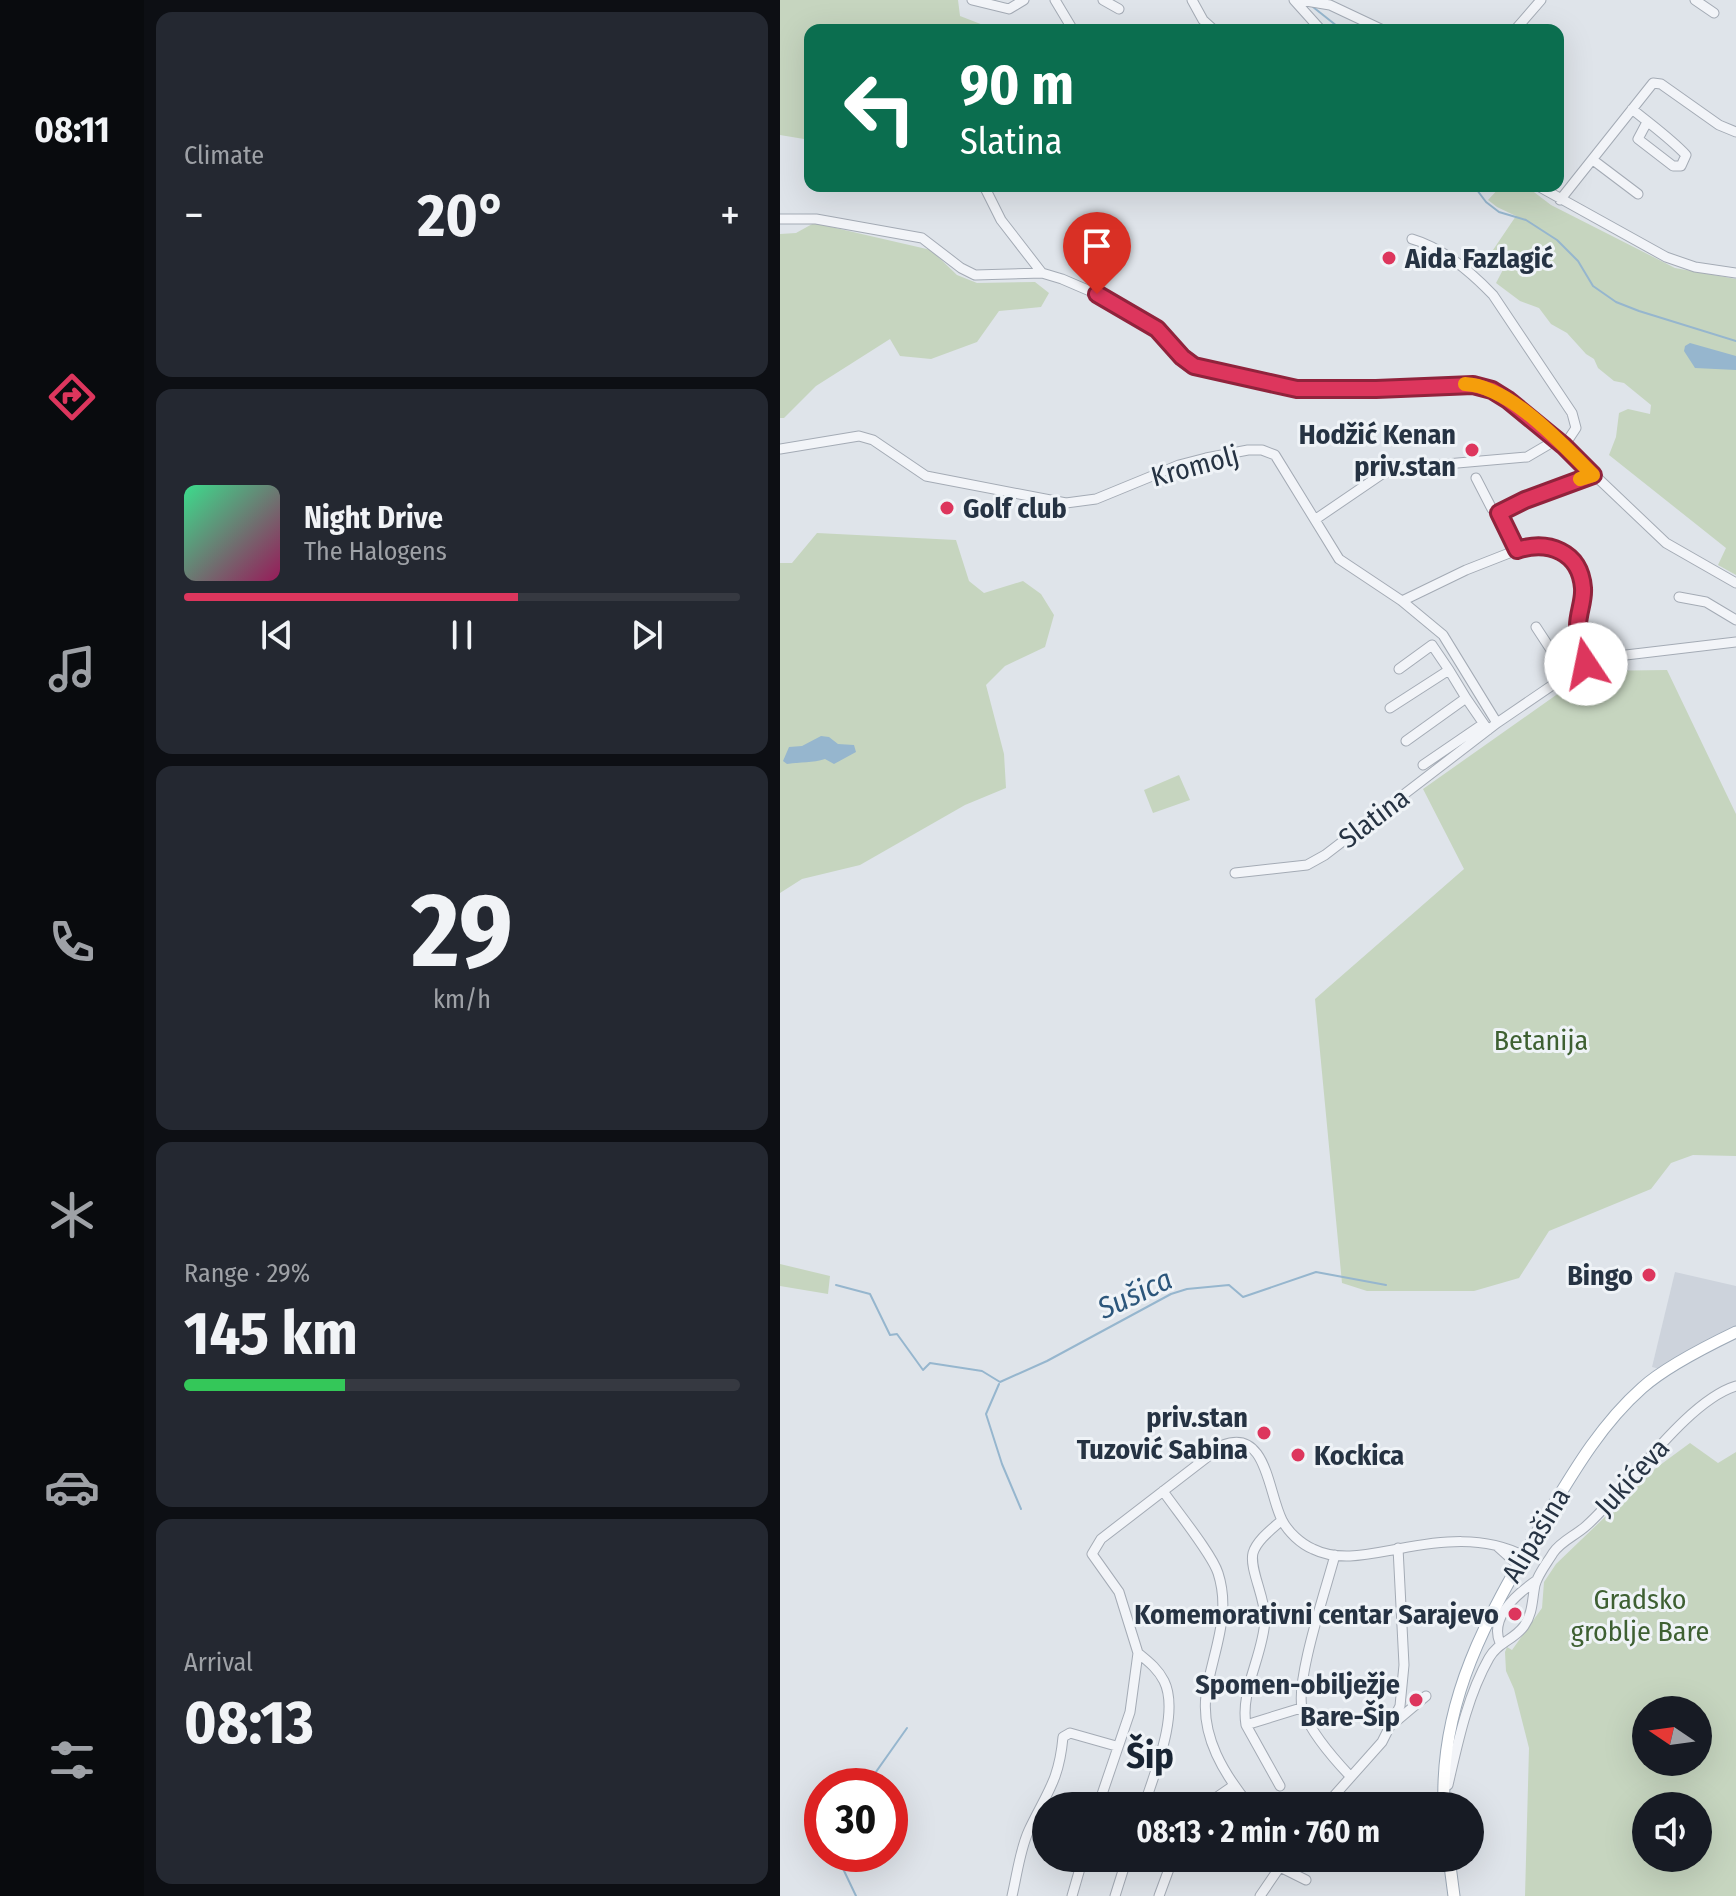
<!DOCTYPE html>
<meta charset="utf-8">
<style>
:root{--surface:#171b24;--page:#242831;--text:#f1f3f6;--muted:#9ea1a6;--line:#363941;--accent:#dd365d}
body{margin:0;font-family:"Fira Sans Condensed",sans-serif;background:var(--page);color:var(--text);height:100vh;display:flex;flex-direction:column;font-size:30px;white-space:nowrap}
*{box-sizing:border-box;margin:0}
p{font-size:26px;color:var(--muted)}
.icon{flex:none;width:44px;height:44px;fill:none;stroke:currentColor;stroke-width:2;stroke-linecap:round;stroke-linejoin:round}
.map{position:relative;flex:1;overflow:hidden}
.details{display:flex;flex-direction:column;gap:12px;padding:12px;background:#0d0f14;width:636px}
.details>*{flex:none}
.guide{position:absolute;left:24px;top:24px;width:760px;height:168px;border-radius:16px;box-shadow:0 8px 32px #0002;background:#0b6e4f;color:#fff;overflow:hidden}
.needle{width:52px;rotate:283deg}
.tools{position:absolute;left:852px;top:1696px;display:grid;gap:16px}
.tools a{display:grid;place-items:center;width:80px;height:80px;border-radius:50%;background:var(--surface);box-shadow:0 8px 32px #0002;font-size:40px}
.speed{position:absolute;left:24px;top:1768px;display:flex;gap:16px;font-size:40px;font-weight:700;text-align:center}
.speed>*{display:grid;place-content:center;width:104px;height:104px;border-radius:50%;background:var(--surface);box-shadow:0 8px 32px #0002;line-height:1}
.speed .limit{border:12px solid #d22;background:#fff;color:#111}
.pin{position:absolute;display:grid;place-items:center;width:68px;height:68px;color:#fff;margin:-82px -34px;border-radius:50% 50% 50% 0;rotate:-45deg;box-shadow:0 0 8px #0007}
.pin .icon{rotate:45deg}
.me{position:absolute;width:88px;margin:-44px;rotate:349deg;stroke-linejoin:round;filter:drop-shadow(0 0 6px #0008)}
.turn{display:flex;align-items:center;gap:28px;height:168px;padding:0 24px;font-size:36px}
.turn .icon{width:104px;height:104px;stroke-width:2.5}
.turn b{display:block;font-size:56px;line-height:68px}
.big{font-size:60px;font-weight:700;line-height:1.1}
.details .widget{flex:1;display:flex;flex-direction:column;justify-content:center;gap:12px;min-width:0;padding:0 28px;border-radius:16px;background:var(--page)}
.details .dial{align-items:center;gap:0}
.dial b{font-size:104px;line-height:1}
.song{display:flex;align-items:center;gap:24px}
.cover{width:96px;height:96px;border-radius:12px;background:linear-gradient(135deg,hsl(150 70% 55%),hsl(330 70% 35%))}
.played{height:8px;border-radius:4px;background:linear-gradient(90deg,var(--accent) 60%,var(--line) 60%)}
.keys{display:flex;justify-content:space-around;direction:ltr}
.heat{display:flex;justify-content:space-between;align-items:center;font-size:44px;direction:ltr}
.charge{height:12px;border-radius:6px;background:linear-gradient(90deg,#34c759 29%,var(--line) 0)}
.trip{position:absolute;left:252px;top:1792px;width:452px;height:80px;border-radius:40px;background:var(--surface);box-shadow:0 8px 32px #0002;font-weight:700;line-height:80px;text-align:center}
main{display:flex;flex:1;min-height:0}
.dock{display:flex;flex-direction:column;width:144px;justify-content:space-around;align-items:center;background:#090b0e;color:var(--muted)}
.dock .icon{width:56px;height:56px}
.dock .active{color:var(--accent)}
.dock b{font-size:36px;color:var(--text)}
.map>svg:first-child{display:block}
</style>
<main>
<nav class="dock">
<b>08:11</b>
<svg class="icon active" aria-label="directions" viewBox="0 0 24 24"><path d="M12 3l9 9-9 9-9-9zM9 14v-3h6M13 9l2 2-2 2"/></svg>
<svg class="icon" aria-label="music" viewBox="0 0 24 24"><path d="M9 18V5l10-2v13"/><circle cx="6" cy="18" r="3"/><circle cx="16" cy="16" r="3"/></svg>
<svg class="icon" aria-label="phone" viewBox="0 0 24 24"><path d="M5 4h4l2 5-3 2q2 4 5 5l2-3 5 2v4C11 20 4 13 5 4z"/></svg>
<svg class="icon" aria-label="climate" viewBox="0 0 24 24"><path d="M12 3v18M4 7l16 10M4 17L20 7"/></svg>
<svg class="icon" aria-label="car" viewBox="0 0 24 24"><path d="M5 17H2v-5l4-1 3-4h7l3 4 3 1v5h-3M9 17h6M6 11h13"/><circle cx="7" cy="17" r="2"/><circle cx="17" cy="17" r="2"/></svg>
<svg class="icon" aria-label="filters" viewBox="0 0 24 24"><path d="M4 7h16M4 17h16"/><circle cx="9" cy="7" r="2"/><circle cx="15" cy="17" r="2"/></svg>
</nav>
<section class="details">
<div class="widget"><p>Climate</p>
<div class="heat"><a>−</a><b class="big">20°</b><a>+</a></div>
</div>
<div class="widget">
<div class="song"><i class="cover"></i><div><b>Night Drive</b><p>The Halogens</p></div></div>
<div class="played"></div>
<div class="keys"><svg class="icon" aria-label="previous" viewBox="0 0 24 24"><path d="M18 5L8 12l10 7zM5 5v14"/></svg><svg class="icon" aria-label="pause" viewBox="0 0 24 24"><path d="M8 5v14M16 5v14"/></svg><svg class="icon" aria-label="next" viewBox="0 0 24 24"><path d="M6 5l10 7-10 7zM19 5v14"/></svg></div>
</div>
<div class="widget dial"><b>29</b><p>km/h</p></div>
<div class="widget"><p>Range · 29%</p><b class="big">145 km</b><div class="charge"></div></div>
<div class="widget"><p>Arrival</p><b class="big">08:13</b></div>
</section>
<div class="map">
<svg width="956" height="1896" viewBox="0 0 956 1896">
<rect width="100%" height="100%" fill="#dfe4ea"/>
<path fill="#cdd3dc" d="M895,1272l61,14v43l-72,41 -12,-3z"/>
<path fill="#c6d5bf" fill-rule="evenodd" d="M0,0h178l2,16 31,12 33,-2 11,4h-225v110l-30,-5z
M721,186h25l25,19 124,63 61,11v296l-18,-10 8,-17 -117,-93 7,-18 3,-24 9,-4 22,5 1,-9 -27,-22 -10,-2 -16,-13 -4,-9 -8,-5 -19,-21 -16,-9 -12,-16 -19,-7 -24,-18 10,-19 -13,-14 23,-34 -19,-9 -9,-7z
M34,223l117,27 26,25 20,8 58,-1 14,11 -8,14 -42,4 -22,31 -46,17 -31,-3 -10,-17 -74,47 -32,32h-4v-184l16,-1z
M37,533l139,7 13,41 15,12 39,-12 18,13 13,21 -9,32 -40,19 -19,19 18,69 2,34 -41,17 -105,60 -58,14 -22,14v-330h12z
M887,670l69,144v342l-43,-1 -22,8 -20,26 -102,42 -30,47 -45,13h-107l-25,-8 -27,-284 149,-130 -41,-80 167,-118z
M399,775l11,25 -37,13 -9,-23z
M0,1264l50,12 -2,18 -48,-8z
M910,1443l28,20 18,-11v444h-211l4,-148 -15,-59 -8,-18 -1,-19 2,-5 5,3 30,-42 2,-26 12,-18 100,-96zM866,1710h52v52h-52zM866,1806h52v52h-52z"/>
<path fill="#96b6ce" d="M910,343l46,13v14l-41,-2 -11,-17 1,-5z
M41,736l8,1 9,7 16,1 2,7 -22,12 -9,-5c-12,4 -25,3 -38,5l-4,-3 6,-14 13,-1z"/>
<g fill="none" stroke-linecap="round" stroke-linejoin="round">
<path stroke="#96b6ce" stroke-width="2" d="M533,7l29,23
M694,186l12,16 13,10 27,8 31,20 21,21 15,25 23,16 23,9 97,30
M56,1285l34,9 20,41 7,-1 26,36 7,-7 52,8 18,11 47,-21 124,-67 16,-5 42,-4 14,12 73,-25 70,13
M219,1384l-13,30 16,50 19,45
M86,1786l41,-58
M56,1854l20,42"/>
<defs>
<path id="minor" d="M192,0l37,9 15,-9
M275,0l18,30
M323,0l16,9
M412,0l11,20 11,10
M514,0l27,30
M520,0l30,5 53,25
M915,0l19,13
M735,30l26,-30
M852,109c18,15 38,29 54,46l-5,11h-8l-35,-27 9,-17
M813,160l45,34
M204,186l17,34 41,53
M401,186h20
M758,186l128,71 29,10 41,6
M780,200l93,-117 8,1 58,41 17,7
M0,219h36l106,19 39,30 14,7 67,-2 20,6 35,15 60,35 25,28 12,9 103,23h79l74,-5 23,1 19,5 16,10 56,46 102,97 70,40
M632,239c31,9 59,33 81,56l79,118 4,15 -12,18
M0,449l79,-13 14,4 53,36 140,27 30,-4 83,-34 27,-7 42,-8h14l13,5 64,104 63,42 41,34 54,88
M696,478l16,31 7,4 26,-13 68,-25
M719,513l18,37
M536,519l66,-45 30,-7 115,-10 29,-17
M899,597l27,5 30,18
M622,601l64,-31 51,-20 14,-4h21l18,12 11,16 2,23 -5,29 8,38
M756,627l17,26 27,-12
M619,669l33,-24 17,25
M610,708l59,-38 17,28
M626,741l60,-43 22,32
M643,765l60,-41
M455,873l72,-8 18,-10 172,-132 82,-56 47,-12 110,-13
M383,1491c13,19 49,63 55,82 14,43 -6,80 -12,122 -5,42 18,79 44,111
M718,1547l20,18
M555,1555c-8,31 -42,131 -32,156 9,23 30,47 47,65
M720,1643c-11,-26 18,-50 37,-63
M358,1653c11,9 20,16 26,28 16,32 -10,93 -20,125
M614,1723l32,-27
M466,1725c-6,-35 17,-69 19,-105 1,-21 -16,-51 -12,-67 4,-13 19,-24 29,-33
M668,1785c10,-43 19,-88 41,-127 9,-16 25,-18 35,-32 9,-13 8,-26 11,-41 3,-11 12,-22 18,-32 8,-12 22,-17 33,-27 41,-36 100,-125 150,-140
M500,1786l-34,-61 55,-17
M318,1806l32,-94 8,-59 -19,-61 -27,-38 9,-15 122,-94c44,-17 45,48 59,75 6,12 19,24 31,29 26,13 57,5 85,0 42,-8 86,-14 126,7
M424,1806l29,-20
M545,1806l57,-64 18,-36 4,-41 -6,-117
M500,1867l26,13
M232,1896c5,-21 8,-47 17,-66 18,-38 30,-49 34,-93l7,-4 46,13
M292,1896l11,-38
M335,1896l12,-38
M379,1896l14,-38
M480,1896l26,-38"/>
<path id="major" d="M664,1806c-4,-109 45,-191 98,-282 29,-48 57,-98 100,-136 22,-20 67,-43 94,-56
M669,1858l5,38"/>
</defs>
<use href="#minor" stroke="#a4abb5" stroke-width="11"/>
<use href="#major" stroke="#9da9b7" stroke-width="13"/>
<use href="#minor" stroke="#f2f4f8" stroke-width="9"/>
<use href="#major" stroke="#fff" stroke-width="11"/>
</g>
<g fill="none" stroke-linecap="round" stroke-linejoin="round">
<defs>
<path id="route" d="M317,294l60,35 25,28 12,9 103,23h79l97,-4 19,5 16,10 56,46 29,29 -68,25 -26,13 18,37c31,-10 63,1 66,38 1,13 -5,25 -5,38 0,13 5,26 8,38"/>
</defs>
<use href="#route" stroke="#90233c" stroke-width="20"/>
<use href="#route" stroke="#dd365d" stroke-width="14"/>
<path stroke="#f59e0b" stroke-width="14" d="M685,384c45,2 97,60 128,91l-13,4"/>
</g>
<g fill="#dd365d" stroke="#eff3f7" stroke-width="3">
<circle cx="609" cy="258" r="8"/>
<circle cx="692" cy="450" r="8"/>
<circle cx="167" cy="508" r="8"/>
<circle cx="869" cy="1275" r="8"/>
<circle cx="484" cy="1433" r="8"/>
<circle cx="518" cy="1455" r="8"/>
<circle cx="735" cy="1614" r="8"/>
<circle cx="636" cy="1700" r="8"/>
</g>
<g text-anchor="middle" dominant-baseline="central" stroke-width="6" stroke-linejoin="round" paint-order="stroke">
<g font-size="28" font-weight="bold" fill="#263343" stroke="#eff3f7" text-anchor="end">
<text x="625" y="258" text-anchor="start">Aida Fazlagić</text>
<text x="676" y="434">Hodžić Kenan<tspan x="676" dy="32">priv.stan</tspan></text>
<text x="183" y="508" text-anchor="start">Golf club</text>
<text x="853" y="1275">Bingo</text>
<text x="468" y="1417">priv.stan<tspan x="468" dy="32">Tuzović Sabina</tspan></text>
<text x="534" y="1455" text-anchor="start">Kockica</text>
<text x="719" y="1614">Komemorativni centar Sarajevo</text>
<text x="620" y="1684">Spomen-obilježje<tspan x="620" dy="32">Bare-Šip</tspan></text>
</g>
<g font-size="28" fill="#263343" stroke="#eff3f7">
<text transform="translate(415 466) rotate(-15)">Kromolj</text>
<text transform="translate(594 818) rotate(-37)">Slatina</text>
<text transform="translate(852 1477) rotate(-47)">Jukićeva</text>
<text transform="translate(756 1535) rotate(-59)">Alipašina</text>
</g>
<g font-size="28" fill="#3e6032" stroke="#eff3f7">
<text x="761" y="1040">Betanija</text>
<text x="860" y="1599">Gradsko<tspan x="860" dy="32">groblje Bare</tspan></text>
</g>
<g font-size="30" font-style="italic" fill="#2c567b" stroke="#eff3f7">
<text transform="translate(355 1294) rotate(-25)">Sušica</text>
</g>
<g font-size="36" font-weight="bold" fill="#182433" stroke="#eff3f7">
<text x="370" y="1756">Šip</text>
</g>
</g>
</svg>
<div class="tools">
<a><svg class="needle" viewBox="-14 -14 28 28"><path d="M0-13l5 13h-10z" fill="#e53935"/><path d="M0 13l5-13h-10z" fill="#9ea1a6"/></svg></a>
<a><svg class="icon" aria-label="sound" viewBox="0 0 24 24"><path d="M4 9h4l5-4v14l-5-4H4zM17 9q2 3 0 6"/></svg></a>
</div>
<div class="speed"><div class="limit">30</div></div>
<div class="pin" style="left:317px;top:294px;background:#d93025"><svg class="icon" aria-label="arrive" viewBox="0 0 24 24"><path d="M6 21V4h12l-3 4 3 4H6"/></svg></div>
<svg class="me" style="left:806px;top:664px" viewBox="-20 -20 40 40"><circle r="19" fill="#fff"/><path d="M0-13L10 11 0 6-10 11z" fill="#dd365d"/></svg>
<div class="trip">08:13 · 2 min · 760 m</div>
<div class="guide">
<div class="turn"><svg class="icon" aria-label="left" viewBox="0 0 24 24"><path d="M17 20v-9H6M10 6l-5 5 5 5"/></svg><div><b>90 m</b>Slatina</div></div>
</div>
</div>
</main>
